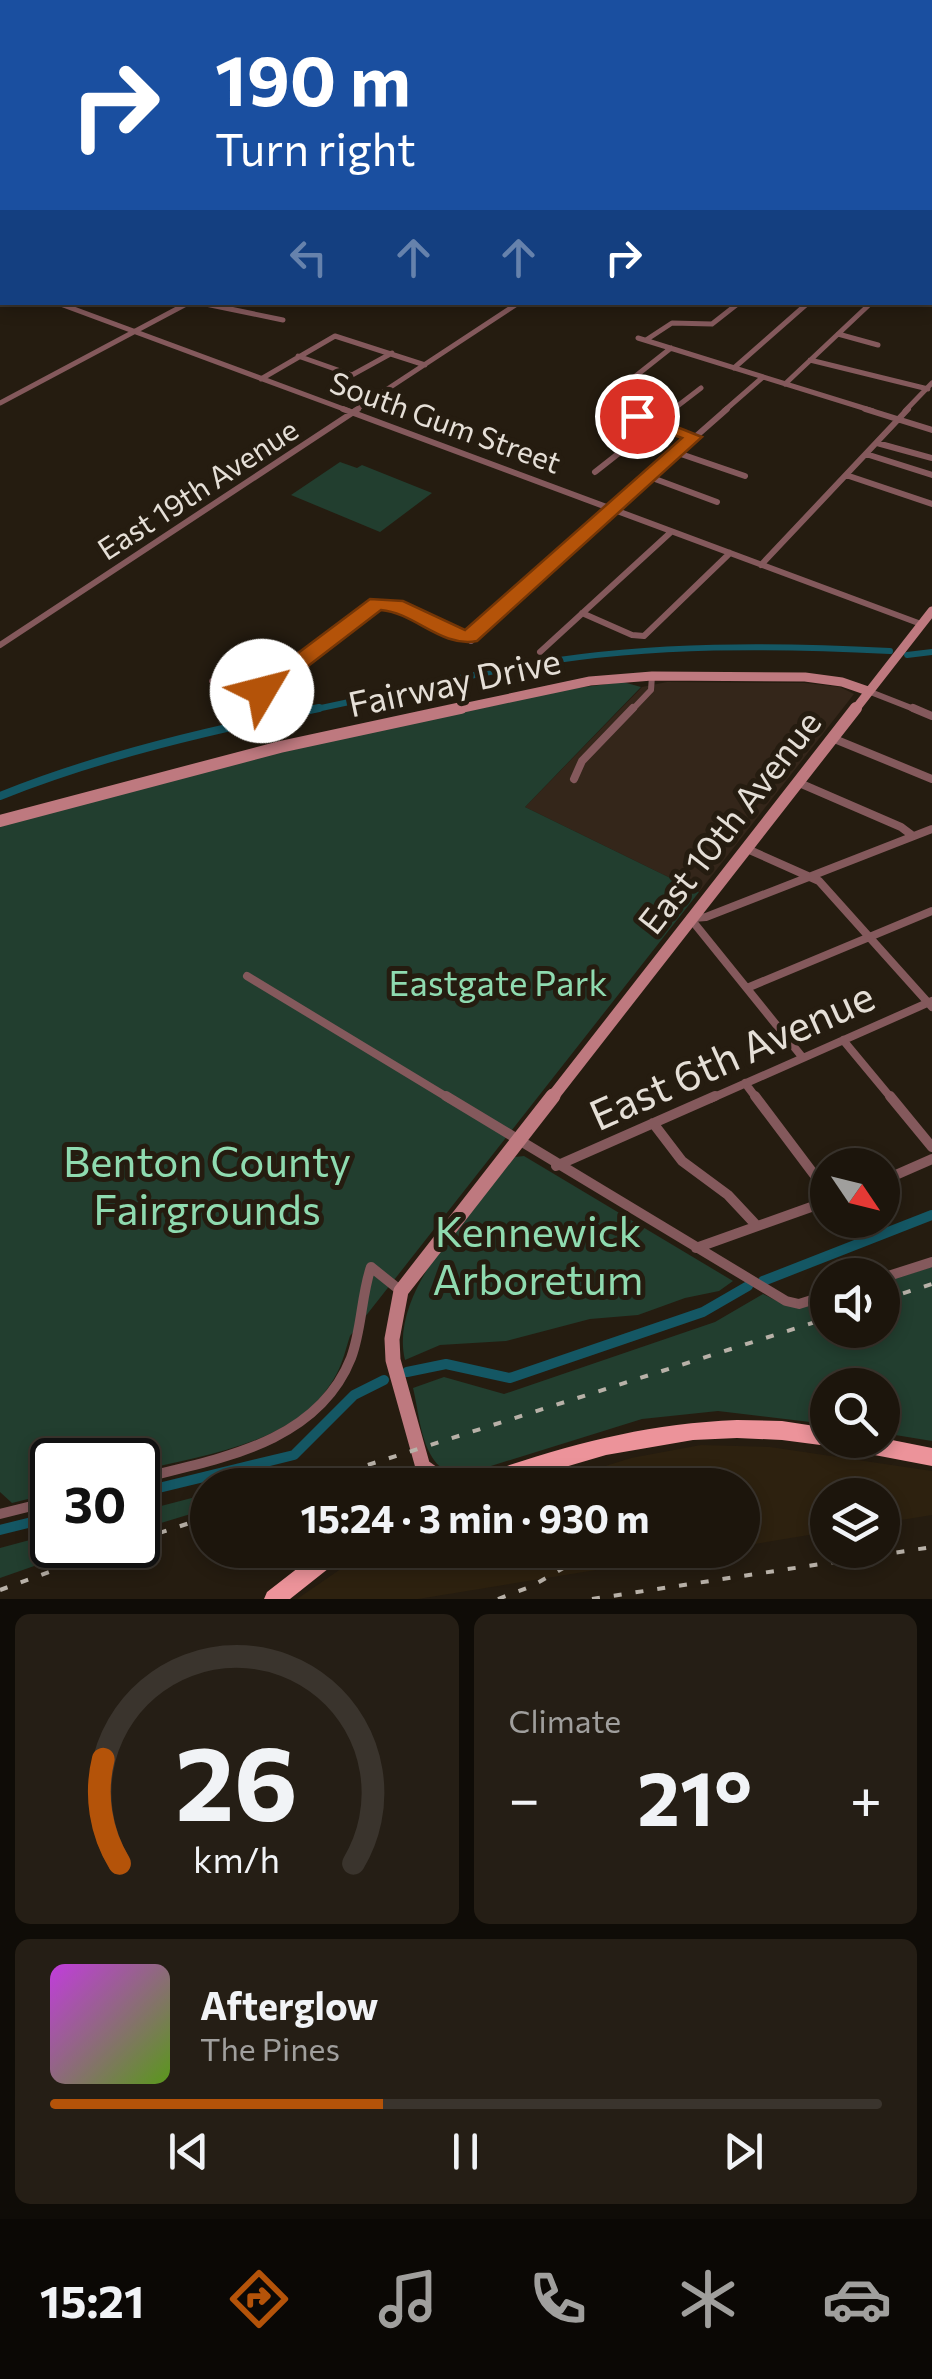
<!DOCTYPE html>
<meta charset="utf-8">
<style>
:root{--surface:#1c150c;--page:#251e15;--text:#f1f3f6;--muted:#a09f9d;--line:#3a342d;--accent:#b45309}
body{margin:0;font-family:Commissioner,sans-serif;background:var(--page);color:var(--text);height:100vh;display:flex;flex-direction:column;font-size:38px;white-space:nowrap}
*{box-sizing:border-box;margin:0}
p{font-size:32px;color:var(--muted)}
.icon{flex:none;width:55px;height:55px;fill:none;stroke:currentColor;stroke-width:2;stroke-linecap:round;stroke-linejoin:round}
.map{position:relative;height:1599px;overflow:hidden}
.side{display:flex;flex-direction:column;gap:15px;padding:15px;background:#0f0c07;flex:1}
.side>*{flex:none}
.guide{position:absolute;left:0px;top:0px;width:932px;height:305px;box-shadow:0 5px 15px #0003,0 0 0 2px var(--line);background:#1a4fa0;color:#fff;overflow:hidden}
.needle{width:65px;rotate:125deg}
.tools{position:absolute;left:810px;top:1148px;display:grid;gap:20px}
.tools a{display:grid;place-items:center;width:90px;height:90px;border-radius:50%;background:var(--surface);box-shadow:0 5px 15px #0003,0 0 0 2px var(--line);font-size:50px}
.speed{position:absolute;left:30px;top:1438px;display:flex;gap:20px;font-size:50px;font-weight:700;text-align:center}
.speed>*{display:grid;place-content:center;width:130px;height:130px;border-radius:50%;background:var(--surface);box-shadow:0 5px 15px #0003,0 0 0 2px var(--line);line-height:1}
.speed .limit{border:5px solid #111;border-radius:15px;background:#fff;color:#111}
.pin{position:absolute;display:grid;place-items:center;width:85px;height:85px;color:#fff;margin:-42px;border:5px solid #fff;border-radius:50%;box-shadow:0 2px 10px #0007}
.me{position:absolute;width:110px;margin:-55px;rotate:53deg;stroke-linejoin:round;filter:drop-shadow(0 0 8px #0008)}
.turn{display:flex;align-items:center;gap:35px;height:210px;padding:0 50px;font-size:45px}
.turn .icon{width:130px;height:130px;stroke-width:2.5}
.turn b{display:block;font-size:70px;line-height:85px}
.lanes{display:flex;align-items:center;height:95px;padding:0 50px;background:#0003;justify-content:center;gap:50px;direction:ltr}
.lanes .off{opacity:.35}
.big{font-size:75px;font-weight:700;line-height:1.1}
.side .tile{flex:1;display:flex;flex-direction:column;justify-content:center;gap:15px;min-width:0;padding:0 35px;border-radius:15px;background:var(--page)}
.side .dial{align-items:center;gap:0}
.dial svg{height:260px;overflow:visible;fill:none;stroke:var(--line);stroke-width:7;stroke-linecap:round;text-anchor:middle}
.dial text{fill:var(--text);stroke:none}
.song{display:flex;align-items:center;gap:30px}
.cover{width:120px;height:120px;border-radius:15px;background:linear-gradient(135deg,hsl(290 70% 55%),hsl(90 70% 35%))}
.played{height:10px;border-radius:5px;background:linear-gradient(90deg,var(--accent) 40%,var(--line) 40%)}
.keys{display:flex;justify-content:space-around;direction:ltr}
.heat{display:flex;justify-content:space-between;align-items:center;font-size:55px;direction:ltr}
.side .tiles{flex:1;display:grid;gap:15px;grid-template-columns:1fr 1fr}
.tile:last-child{grid-column:span 2}
.trip{position:absolute;left:190px;top:1468px;width:570px;height:100px;border-radius:50px;background:var(--surface);box-shadow:0 5px 15px #0003,0 0 0 2px var(--line);font-weight:700;line-height:100px;text-align:center}
.tab-bar{display:flex;height:160px;justify-content:space-around;align-items:center;background:#0b0805;color:var(--muted)}
.tab-bar .icon{width:70px;height:70px}
.tab-bar .selected{color:var(--accent)}
.tab-bar b{font-size:45px;color:var(--text)}
.map>svg:first-child{display:block}
</style>
<div class="map">
<svg width="932" height="1599" viewBox="0 0 932 1599">
<rect width="100%" height="100%" fill="#251c10"/>
<path fill="#2d210f" d="M701,1445l69,2 162,24v44l-49,8 -1,-28h-54l-1,37 -84,14 -1,-61h-197l86,-27z
M380,1550h339l-301,49h-121l51,-35z"/>
<path fill="#34261a" d="M667,682l138,1 35,4 14,7 -155,198 -174,-85 117,-120z"/>
<path fill="#223e2f" d="M340,462l17,6 5,-3 70,28 -52,39 -89,-37z
M623,682l18,5 -116,120 174,85 -349,444c-4,12 -7,26 -13,37 -36,71 -131,81 -199,98v-11h-86v33l-40,10 -12,-11v-668l270,-70 299,-65z
M524,1156l209,125 -14,10 -34,7 -47,17 -48,4 -84,22 -66,4 -35,15c-17,-70 70,-151 110,-203z
M932,1267v174l-49,-8 -1,-48h-54l-1,39 -109,-13 -76,8 -183,57c-38,-8 -38,-56 -46,-88l31,-11 60,17 211,-72 48,-28 24,12 40,-6 1,30h54l1,-48z
M207,1494v15l-69,21v-18z
M52,1534v11h42l-94,33v-30z"/>
<g fill="none" stroke-linecap="round" stroke-linejoin="round">
<path stroke="#145764" stroke-width="6" d="M907,655l25,-3
M307,711c77,-16 154,-35 232,-48 114,-19 236,-18 351,-12"/>
<path stroke="#145764" stroke-width="8" d="M0,796c102,-41 212,-66 319,-88"/>
<path stroke="#145764" stroke-width="10" d="M763,1281l169,-66
M407,1372l39,-8 64,14 193,-66 45,-26
M138,1493l156,-38 60,-60 30,-15
M0,1530l52,-13"/>
<path stroke="#84595c" stroke-width="4" d="M29,0l6,2
M281,0l16,2
M390,0l11,2
M447,0l11,2
M723,0l10,2
M99,2l10,-2
M223,2l4,-2
M429,2l7,-2
M595,2l5,-2
M642,2l5,-2
M685,2l5,-2
M835,2l5,-2"/>
<path stroke="#84595c" stroke-width="5" d="M55,302l294,109
M196,302l87,18
M838,334l40,11
M638,338l235,73
M646,340l26,-17 40,1 28,-22
M298,356l54,19 40,-22
M810,360l118,29
M734,368l75,-66
M261,379l74,-43 90,29
M785,384l87,-82
M0,403l190,-101
M354,411l166,-109
M635,411l-17,-16 5,-9 48,-38
M671,411l30,-23
M724,411l39,-34
M905,411l27,-28"/>
<path stroke="#84595c" stroke-width="6" d="M343,409l578,215
M633,409l10,10 50,18
M865,409l67,21
M877,443l55,15
M675,452l70,24
M866,454l66,21
M595,472l80,-63
M846,475l86,29
M647,476l70,26
M761,565l147,-156
M582,613l50,22 12,1 86,-83
M471,641v-7l256,-225
M0,645l358,-236
M540,652l131,-120
M212,681l54,9 111,-87c35,1 59,29 93,34
M868,691l51,20
M631,711l20,-21 1,-14"/>
<path stroke="#84595c" stroke-width="8" d="M913,708l19,8
M832,738l100,41
M574,779l8,-18 51,-53
M797,782l104,45 12,9
M745,848l74,33 113,126
M690,918l113,140
M693,918l13,-1 226,-88
M247,976l203,123
M747,988l185,-77
M843,1040l49,59
M745,1083l12,16
M710,1099l222,-98"/>
<path stroke="#84595c" stroke-width="10" d="M446,1096l340,205 13,3 29,-9
M755,1096l73,97
M890,1096l42,51
M653,1123l29,38 46,34 29,31
M556,1166l159,-70
M882,1181l50,-22
M696,1248l132,-47
M882,1278l50,-16
M138,1479c79,-20 179,-35 213,-121 11,-29 10,-62 20,-91l30,24
M0,1514l52,-13"/>
<path stroke="#be797f" stroke-width="5" d="M91,0l4,2
M546,2l6,-2"/>
<path stroke="#be797f" stroke-width="9" d="M449,711l141,-30 62,-5 153,1 37,5 26,9
M854,711l78,-100"/>
<path stroke="#be797f" stroke-width="12" d="M0,821l280,-74 181,-39
M551,1099l305,-391"/>
<path stroke="#be797f" stroke-width="15" d="M424,1467l18,13 38,3
M428,1485l-35,-125 -1,-21 9,-48 152,-195"/>
<path fill="#ec939a" fill-rule="evenodd" d="M737,1420l45,1 46,7v12h54v-2l50,10v18l-89,-17 -6,-3 -2,-4 -7,4 -46,-6 -45,-2 -44,2 -87,15 -102,30h-36l2,-7 7,-2c90,-31 165,-52 260,-56z
M321,1550h25l-3,7 -53,42h-26l3,-7z"/>
<path stroke="#b8b1a8" stroke-width="4" stroke-dasharray="8 14" stroke-linecap="butt" d="M882,1300l50,-16
M305,1485l523,-167
M138,1540l70,-23
M0,1590l123,-45
M498,1599l34,-13 63,-36
M592,1599l340,-52"/>
</g>
<path fill="#b45309" stroke="#753606" stroke-width="2.5" d="M637,411l65,26 -225,204c-36,7 -62,-28 -96,-31l-112,86h-15l-3,-5 3,-5 116,-87 33,2 62,29 217,-192 -51,-19 -2,-3z"/>
<g text-anchor="middle" dominant-baseline="central" stroke-width="10" stroke-linejoin="round" paint-order="stroke">
<g font-size="30" fill="#e5dfd7" stroke="#251c10">
<text transform="translate(446 421) rotate(20)">South Gum Street</text>
<text transform="translate(197 488) rotate(-33)">East 19th Avenue</text>
</g>
<g font-size="35" fill="#e5dfd7" stroke="#251c10">
<text transform="translate(454 681) rotate(-12)">Fairway Drive</text>
<text transform="translate(728 821) rotate(-52)">East 10th Avenue</text>
</g>
<g font-size="35" fill="#8fdbb0" stroke="#251c10">
<text x="498" y="981">Eastgate Park</text>
</g>
<g font-size="42" fill="#e5dfd7" stroke="#251c10">
<text transform="translate(731 1054) rotate(-24)">East 6th Avenue</text>
</g>
<g font-size="42" fill="#8fdbb0" stroke="#251c10">
<text x="207" y="1160">Benton County<tspan x="207" dy="48">Fairgrounds</tspan></text>
<text x="538" y="1230">Kennewick<tspan x="538" dy="48">Arboretum</tspan></text>
</g>
</g>
</svg>
<div class="tools">
<a><svg class="needle" viewBox="-14 -14 28 28"><path d="M0-13l5 13h-10z" fill="#e53935"/><path d="M0 13l5-13h-10z" fill="#a09f9d"/></svg></a>
<a><svg class="icon" aria-label="sound" viewBox="0 0 24 24"><path d="M4 9h4l5-4v14l-5-4H4zM17 9q2 3 0 6"/></svg></a>
<a><svg class="icon" aria-label="search" viewBox="0 0 24 24"><circle cx="10" cy="10" r="6"/><path d="M15 15l6 6"/></svg></a>
<a><svg class="icon" aria-label="layers" viewBox="0 0 24 24"><path d="M12 4l9 5-9 5-9-5zM3 14l9 5 9-5"/></svg></a>
</div>
<div class="speed"><div class="limit">30</div></div>
<div class="pin" style="left:637px;top:416px;background:#d93025"><svg class="icon" aria-label="arrive" viewBox="0 0 24 24"><path d="M6 21V4h12l-3 4 3 4H6"/></svg></div>
<svg class="me" style="left:262px;top:691px" viewBox="-20 -20 40 40"><circle r="19" fill="#fff"/><path d="M0-13L10 11 0 6-10 11z" fill="#b45309"/></svg>
<div class="trip">15:24 · 3 min · 930 m</div>
<div class="guide">
<div class="turn"><svg class="icon" aria-label="right" viewBox="0 0 24 24"><path d="M7 20v-9h11M14 6l5 5-5 5"/></svg><div><b>190 m</b>Turn right</div></div>
<div class="lanes"><svg class="icon off" aria-label="left" viewBox="0 0 24 24"><path d="M17 20v-9H6M10 6l-5 5 5 5"/></svg><svg class="icon off" aria-label="ahead" viewBox="0 0 24 24"><path d="M12 20V5M6 11l6-6 6 6"/></svg><svg class="icon off" aria-label="ahead" viewBox="0 0 24 24"><path d="M12 20V5M6 11l6-6 6 6"/></svg><svg class="icon" aria-label="right" viewBox="0 0 24 24"><path d="M7 20v-9h11M14 6l5 5-5 5"/></svg></div>
</div>
</div>
<section class="side">
<div class="tiles">
<div class="tile dial"><svg viewBox="0 0 100 80">
<path d="M14 69A42 42 0 1 1 86 69"/>
<path d="M14 69A42 42 0 0 1 9 37" stroke="#b45309"/>
<text x="50" y="56" font-size="32" font-weight="700">26</text>
<text x="50" y="72" font-size="11">km/h</text>
</svg></div>
<div class="tile"><p>Climate</p>
<div class="heat"><a>−</a><b class="big">21°</b><a>+</a></div>
</div>
<div class="tile">
<div class="song"><i class="cover"></i><div><b>Afterglow</b><p>The Pines</p></div></div>
<div class="played"></div>
<div class="keys"><svg class="icon" aria-label="previous" viewBox="0 0 24 24"><path d="M18 5L8 12l10 7zM5 5v14"/></svg><svg class="icon" aria-label="pause" viewBox="0 0 24 24"><path d="M8 5v14M16 5v14"/></svg><svg class="icon" aria-label="next" viewBox="0 0 24 24"><path d="M6 5l10 7-10 7zM19 5v14"/></svg></div>
</div>
</div>
</section>
<nav class="tab-bar">
<b>15:21</b>
<svg class="icon selected" aria-label="directions" viewBox="0 0 24 24"><path d="M12 3l9 9-9 9-9-9zM9 14v-3h6M13 9l2 2-2 2"/></svg>
<svg class="icon" aria-label="music" viewBox="0 0 24 24"><path d="M9 18V5l10-2v13"/><circle cx="6" cy="18" r="3"/><circle cx="16" cy="16" r="3"/></svg>
<svg class="icon" aria-label="phone" viewBox="0 0 24 24"><path d="M5 4h4l2 5-3 2q2 4 5 5l2-3 5 2v4C11 20 4 13 5 4z"/></svg>
<svg class="icon" aria-label="climate" viewBox="0 0 24 24"><path d="M12 3v18M4 7l16 10M4 17L20 7"/></svg>
<svg class="icon" aria-label="car" viewBox="0 0 24 24"><path d="M5 17H2v-5l4-1 3-4h7l3 4 3 1v5h-3M9 17h6M6 11h13"/><circle cx="7" cy="17" r="2"/><circle cx="17" cy="17" r="2"/></svg>
</nav>
